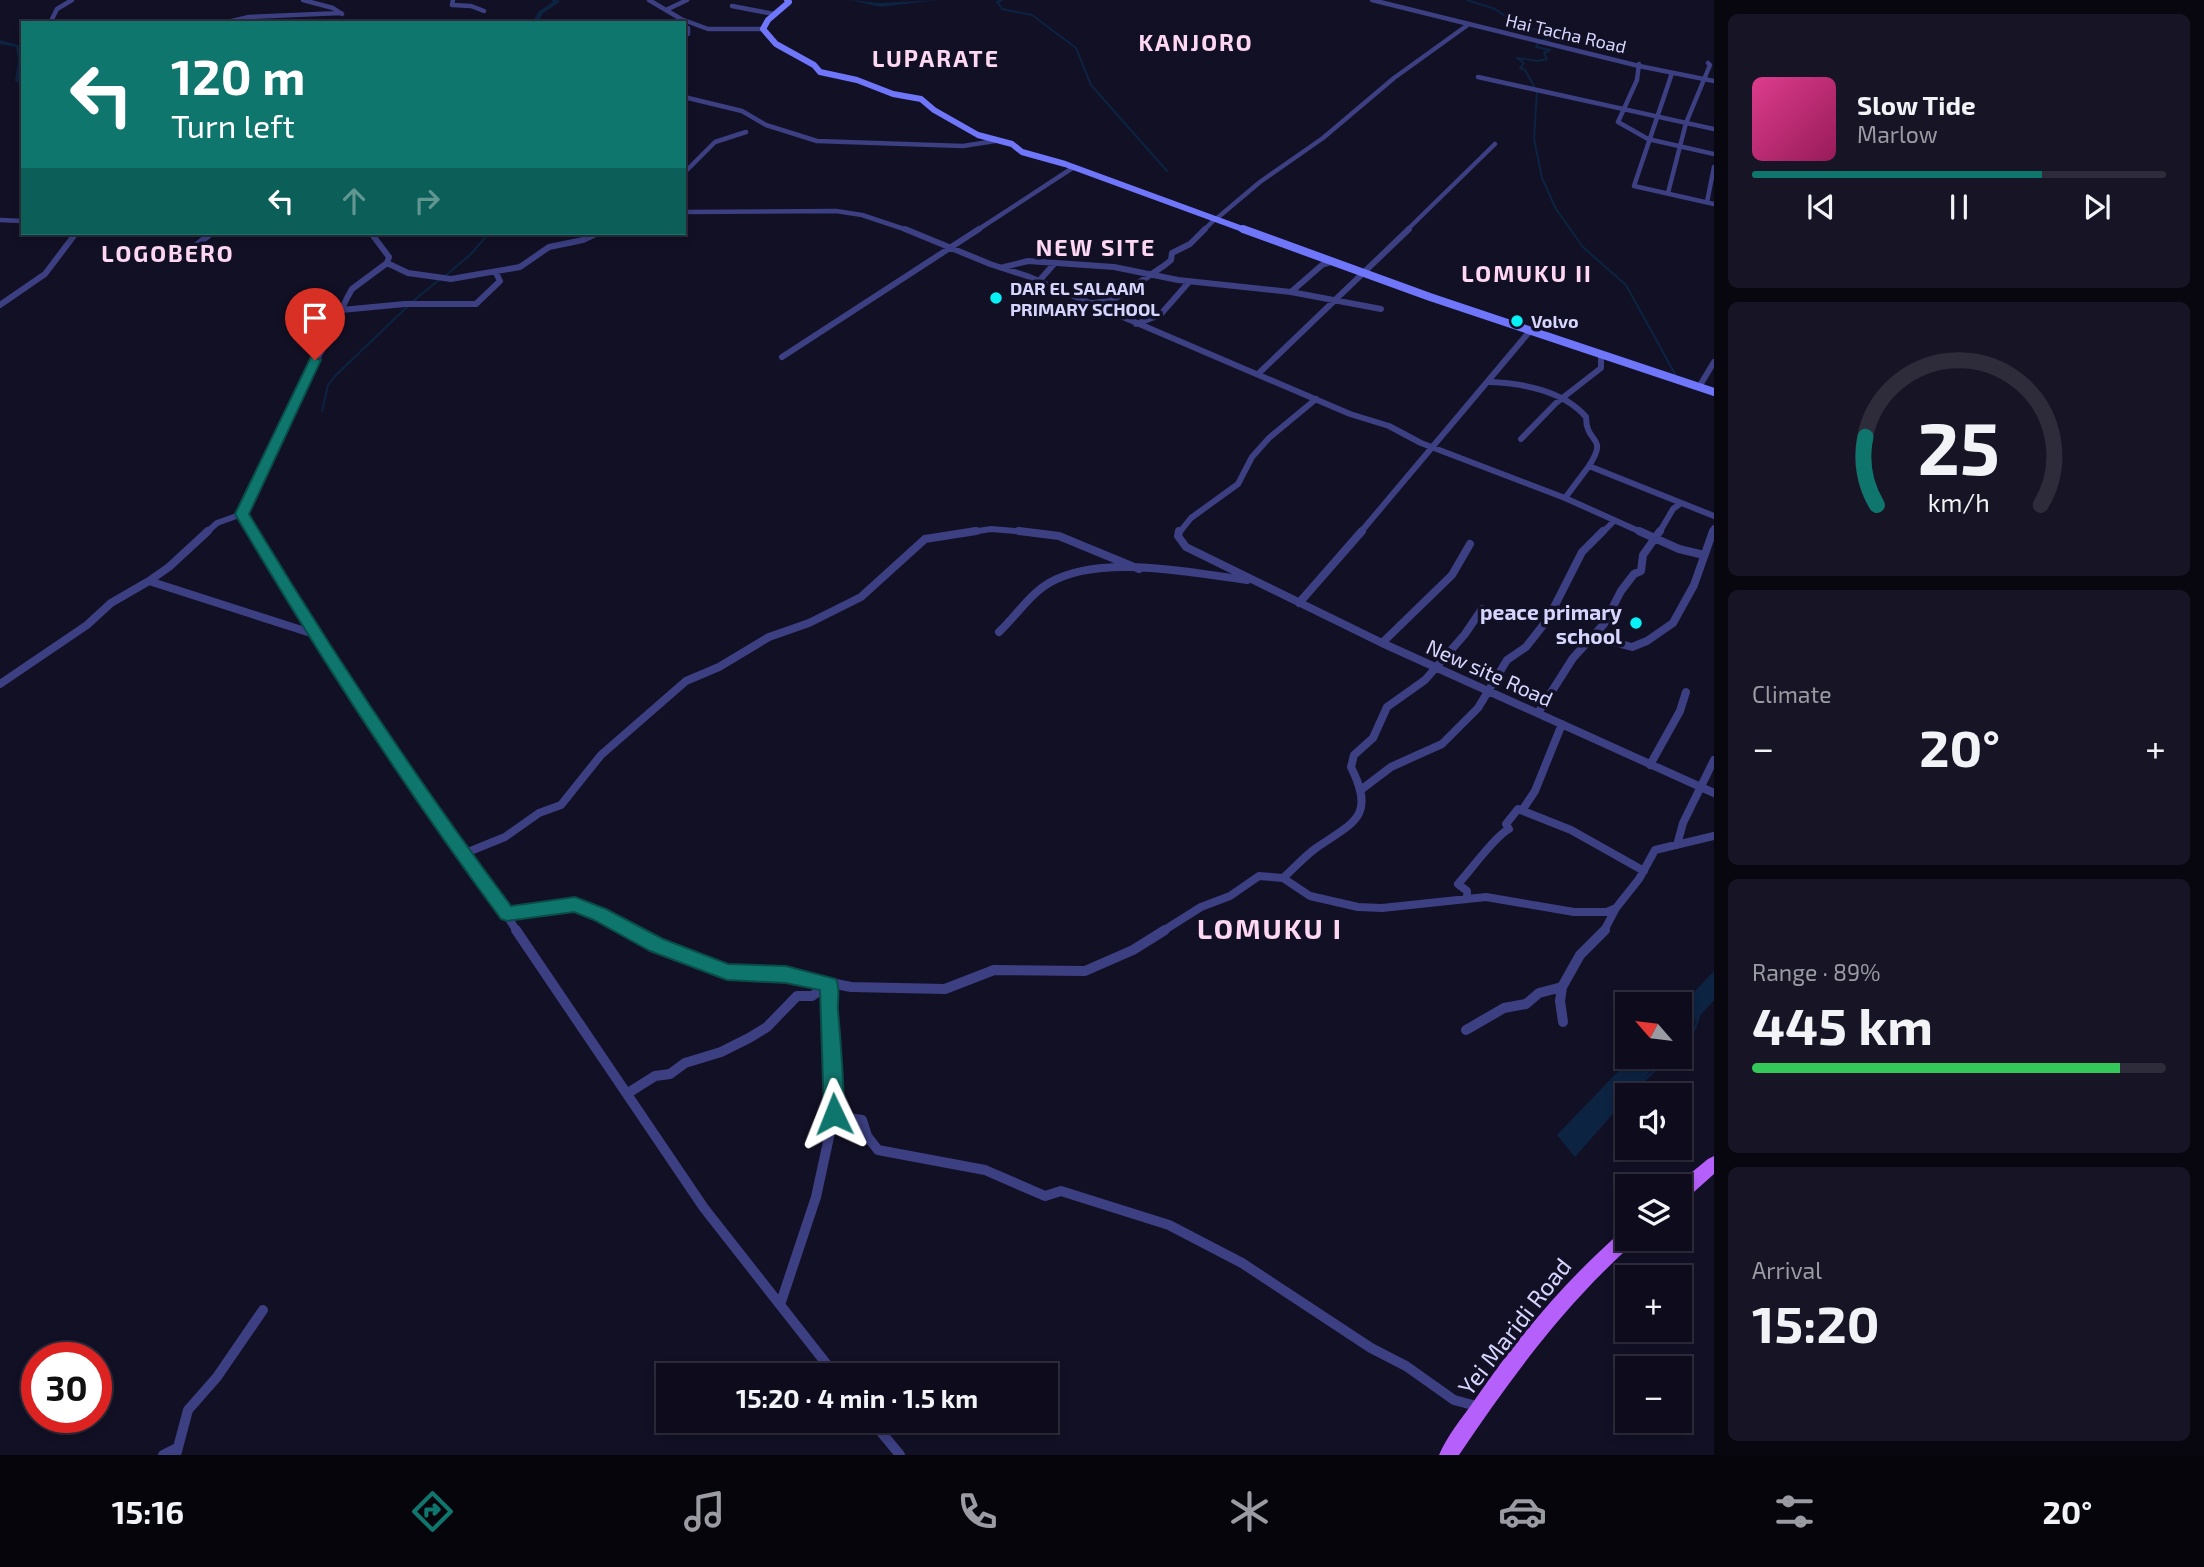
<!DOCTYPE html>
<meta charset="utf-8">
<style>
:root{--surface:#0e0c1c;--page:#171525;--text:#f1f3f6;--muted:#9b9ba3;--line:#2e2c3b;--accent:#0f766e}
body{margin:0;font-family:"Exo 2",sans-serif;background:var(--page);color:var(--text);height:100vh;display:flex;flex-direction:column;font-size:26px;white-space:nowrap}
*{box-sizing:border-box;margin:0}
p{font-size:23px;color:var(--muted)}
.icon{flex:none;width:38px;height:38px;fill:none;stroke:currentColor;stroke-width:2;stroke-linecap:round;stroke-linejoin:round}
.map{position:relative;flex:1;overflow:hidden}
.side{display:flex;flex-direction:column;gap:14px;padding:14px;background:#08070f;width:490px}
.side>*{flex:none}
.guide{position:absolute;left:21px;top:21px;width:665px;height:214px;border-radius:0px;box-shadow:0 4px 10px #0003,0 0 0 2px var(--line);background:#0f766e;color:#fff;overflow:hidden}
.needle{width:46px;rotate:298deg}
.buttons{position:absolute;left:1615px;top:992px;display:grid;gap:14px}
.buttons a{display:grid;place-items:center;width:77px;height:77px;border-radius:0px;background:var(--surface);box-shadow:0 4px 10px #0003,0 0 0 2px var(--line);font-size:35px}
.speed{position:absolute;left:21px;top:1342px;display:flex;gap:14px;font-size:35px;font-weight:700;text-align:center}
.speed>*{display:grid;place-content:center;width:91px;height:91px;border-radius:50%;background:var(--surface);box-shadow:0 4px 10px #0003,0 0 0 2px var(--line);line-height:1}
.speed .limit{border:10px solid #d22;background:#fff;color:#111}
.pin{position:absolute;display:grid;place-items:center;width:60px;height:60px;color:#fff;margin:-72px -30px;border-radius:50% 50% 50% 0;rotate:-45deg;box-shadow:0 0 7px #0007}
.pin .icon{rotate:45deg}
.me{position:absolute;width:77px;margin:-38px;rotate:358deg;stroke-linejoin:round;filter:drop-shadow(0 0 5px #0008)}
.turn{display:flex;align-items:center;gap:24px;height:147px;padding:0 35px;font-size:32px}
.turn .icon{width:91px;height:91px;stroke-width:2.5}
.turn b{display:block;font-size:49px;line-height:60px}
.lanes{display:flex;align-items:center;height:66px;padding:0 35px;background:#0003;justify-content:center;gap:35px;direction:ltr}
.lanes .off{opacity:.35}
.big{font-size:52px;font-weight:700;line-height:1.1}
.side .tile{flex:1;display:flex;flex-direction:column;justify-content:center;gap:10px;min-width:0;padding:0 24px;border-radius:10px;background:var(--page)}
.side .dial{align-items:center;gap:0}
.dial svg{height:182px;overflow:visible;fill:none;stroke:var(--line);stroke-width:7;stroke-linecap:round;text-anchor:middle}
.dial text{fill:var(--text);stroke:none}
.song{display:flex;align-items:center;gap:21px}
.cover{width:84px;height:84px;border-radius:10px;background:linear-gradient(135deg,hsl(330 70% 55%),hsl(330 70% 35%))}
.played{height:7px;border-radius:4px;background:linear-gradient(90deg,var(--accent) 70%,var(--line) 70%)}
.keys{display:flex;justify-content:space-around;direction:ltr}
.heat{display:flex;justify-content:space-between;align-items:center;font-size:38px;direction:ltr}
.charge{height:10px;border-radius:5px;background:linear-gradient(90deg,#34c759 89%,var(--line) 0)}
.trip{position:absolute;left:656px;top:1363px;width:402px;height:70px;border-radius:0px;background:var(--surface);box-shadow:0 4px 10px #0003,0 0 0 2px var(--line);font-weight:700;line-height:70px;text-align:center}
.menu{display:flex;height:112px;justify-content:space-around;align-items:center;background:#06050b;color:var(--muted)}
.menu .icon{width:49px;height:49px}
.menu .selected{color:var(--accent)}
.menu b{font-size:32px;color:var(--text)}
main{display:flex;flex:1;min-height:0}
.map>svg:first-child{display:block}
</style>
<main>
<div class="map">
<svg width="1714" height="1455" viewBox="0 0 1714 1455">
<rect width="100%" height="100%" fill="#121025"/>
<path fill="#0c2342" d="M1714,971v29l-34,38v-31z
M1632,1057h31l-88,100 -18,-22z"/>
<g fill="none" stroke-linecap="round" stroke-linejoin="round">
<path stroke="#0c2342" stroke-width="2" d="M1002,0l-5,2 5,7 30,6 44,33 15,37 76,86
M1467,0l28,9 21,15 25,7 10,8 -8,1
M1534,86l-9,-16 -5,-2 4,-5 -7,-5 21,3 9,-2 -3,-6 6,-3 -14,-3 3,-5
M1537,91l-3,48 8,39 14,31 27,38 43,38 49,89
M445,276l26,-22 18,-21
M412,302l28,-23
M322,411l6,-26 7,-9 73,-70"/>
<path stroke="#0c2342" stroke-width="2.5" d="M1680,1046l12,-10 7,-20
M1638,1086l31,-29"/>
<path fill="#0c2342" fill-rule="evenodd" d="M551,0h7l2,2 -17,11 -5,10h-6l7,-12 14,-9z
M850,0l30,3 58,-3 -58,7z
M0,40l22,6 1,39 -8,-4 3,-20 -2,-14 -16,-3z"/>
<path stroke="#3c3f82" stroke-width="4.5" d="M303,0l30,8 9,6
M453,0l-1,5 19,1 13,5
M649,0l32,19 27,10h55
M1372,0l267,66 75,15
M732,6l42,8
M666,10l21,-10
M50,23l7,-14 15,-9
M223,23l26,-6 92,-4
M684,28h4v6l-4,1
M1639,64l-2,16 -19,42 30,17 66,15
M1672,73l-38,113 80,18
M1478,77l236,52
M684,97l58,14 24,14 51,16 146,5 32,-5
M684,173l31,-31 31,-10
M1668,193l18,-70 24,-58 -2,-2
M1707,202l7,-35
M684,212l152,-1 26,4 48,16
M1216,219l44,-37 63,-44 71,-60 75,-54
M0,220l23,1
M976,231l98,-64
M1203,231l12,-12
M1406,231l89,-87"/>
<path stroke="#3c3f82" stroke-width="6" d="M905,229l85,35 37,12 323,138 39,12 32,17 144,55 78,35
M183,255l29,-22
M387,263l21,10 43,6 69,-12 29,-20 34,-7 15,-7
M1004,267l24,-6 86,6 64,13 113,12 90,17
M1039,281l15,-17
M1291,292l31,-27 9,-3
M1093,303l20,-3 52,-35 6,-5 1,-7 18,-9 15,-15
M0,305l45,-31 31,-41
M341,310l64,-6h71l24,-23 -4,-8
M1136,324l24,-9 29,-33
M782,357l197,-128
M1258,374l151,-145
M1489,382c33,1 75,9 97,35 0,28 23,18 3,49l125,50
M1699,387l15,-25
M1521,439l35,-36 45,-35v-12
M1565,498l24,-32
M206,533l11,-10 25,-9
M253,533l-11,-19 105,-216 5,-9 35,-26 2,-6 -18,-24
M965,533l26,-4 50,4
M1179,533l12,-15 47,-34 14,-27 17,-19 47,-39
M1360,533l170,-202
M1602,533l12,-12
M1659,533l14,-24 8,-6
M1712,533l2,-5"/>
<path stroke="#3c3f82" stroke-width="8" d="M252,531l62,103
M1019,531l40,5 80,33
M1179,531l-1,5 8,11 196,96 332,150
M1639,531l40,18 25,6
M149,581l20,-14 39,-36
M1299,603l63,-72
M999,632c17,-16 31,-38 50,-49 51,-30 142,-10 198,-3
M1594,637l38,10 15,-6 26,-18 21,-38 19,-54
M1382,643l70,-68 18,-31
M0,684l87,-59 24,-22 38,-22 165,53 203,297
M1538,713l35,-55 31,-34 17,-33 13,-17 7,-3 2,-16 17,-24
M1650,765l30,-54 6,-19
M1362,789l29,-22 51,-23 36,-36 29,-48 19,-13 22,-28 34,-67 21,-21
M1523,809l12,-18 27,-67
M1677,845l6,-22 31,-63
M463,854l42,-17 34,-24 22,-8 40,-50 85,-74 33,-14 50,-30 40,-14 52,-26 64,-58 51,-8
M1283,878c11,-10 21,-21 33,-30 38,-26 60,-31 35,-81l3,-12 19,-17 14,-31 38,-27 40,-46 17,-25
M1467,898v-7l-9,-7c13,-14 37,-48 51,-55l-3,-5 12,-15 53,21 73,41
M507,914l68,-9 59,26
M1163,931l38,-24 29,-11 29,-20 24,2 27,18 48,11 24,1 104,-11 88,15h33l9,-4 23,-29 16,-29 59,-14
M1604,931l12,-23"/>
<path stroke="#3c3f82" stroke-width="10" d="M516,930l188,278 132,168
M631,930l25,15 71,27 59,2 65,13 94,2 49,-19 91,1 48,-21 32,-20
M1562,987l-2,14 3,21
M1466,1030l38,-22 22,-4 13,-11 23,-6 18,-32 25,-25
M628,1093l27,-17 15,-2 15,-11 36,-11 28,-14 18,-11 30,-31h15l17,-12
M832,1093l17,25 13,2 5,16 11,14 107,20 60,26 16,-5 108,34 73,38 129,85 35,18 48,34 26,7
M780,1305l36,-108 18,-83v-63l-6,-43 1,-24
M872,1421l28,34
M163,1455l14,-7
M176,1455l12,-45 29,-33 46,-67"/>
<path stroke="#6f76fa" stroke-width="6" d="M787,0l2,2 -21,18 -5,9 13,15 38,21 6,7 37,8 36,14 28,5 13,11 44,25 34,9 10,8 43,12 183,67"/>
<path stroke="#6f76fa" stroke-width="8" d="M1243,229l187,68 284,95"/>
<path fill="#b560fa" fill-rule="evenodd" d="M1714,1156v18l-28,25 -6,2v-15h-5l33,-27z
M1628,1229v10h7l-1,4c-70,62 -123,135 -175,212h-20c8,-19 23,-37 35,-54 43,-63 91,-120 148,-170z"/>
</g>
<path fill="#0f766e" stroke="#0a4d48" stroke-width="2" d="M311,357l10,3 -72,154c81,135 168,266 262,392l64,-9 31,12 57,30 65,25 58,2 50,13c5,10 1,21 2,32 3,35 6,68 6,103l-3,7 -7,3 -7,-3 -3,-7 -4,-124 -34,-7 -59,-3 -77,-29 -56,-31 -20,-8 -67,9 -6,-2c-96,-130 -184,-266 -266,-405z"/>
<g fill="#08f1f6" stroke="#121025" stroke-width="2.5">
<circle cx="996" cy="298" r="7"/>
<circle cx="1517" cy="321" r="7"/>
<circle cx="1636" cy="623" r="7"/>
</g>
<g text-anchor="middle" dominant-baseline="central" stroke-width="7" stroke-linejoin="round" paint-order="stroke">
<g font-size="18" fill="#d6d5fe" stroke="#121025">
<text transform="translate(1566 33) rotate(13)">Hai Tacha Road</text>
</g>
<g font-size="18" font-weight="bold" fill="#d6d5fe" stroke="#121025" text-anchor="start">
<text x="1010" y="288">DAR EL SALAAM<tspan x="1010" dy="21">PRIMARY SCHOOL</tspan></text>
<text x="1531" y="321">Volvo</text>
</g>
<g font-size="21" font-weight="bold" fill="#d6d5fe" stroke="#121025" text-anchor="end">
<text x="1622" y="611">peace primary<tspan x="1622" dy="24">school</tspan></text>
</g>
<g font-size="21" fill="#d6d5fe" stroke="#121025">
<text transform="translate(1490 672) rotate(24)">New site Road</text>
</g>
<g font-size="23" font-weight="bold" letter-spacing="2" fill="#fed7f2" stroke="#121025">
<text x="1196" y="42">KANJORO</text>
<text x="936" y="58">LUPARATE</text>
<text x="1096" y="247">NEW SITE</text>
<text x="168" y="253">LOGOBERO</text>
<text x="1527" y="273">LOMUKU II</text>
</g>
<g font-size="24" fill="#d6d5fe" stroke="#121025">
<text transform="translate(1514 1326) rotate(-52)">Yei Maridi Road</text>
</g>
<g font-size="28" font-weight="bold" letter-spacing="2" fill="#fed7f2" stroke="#121025">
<text x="1270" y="928">LOMUKU I</text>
</g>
</g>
</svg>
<div class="buttons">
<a><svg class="needle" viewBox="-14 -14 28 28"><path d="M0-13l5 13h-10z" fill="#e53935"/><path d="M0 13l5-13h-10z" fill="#9b9ba3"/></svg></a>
<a><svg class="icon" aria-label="sound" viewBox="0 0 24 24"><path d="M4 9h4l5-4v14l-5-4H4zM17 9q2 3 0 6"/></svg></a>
<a><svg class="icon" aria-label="layers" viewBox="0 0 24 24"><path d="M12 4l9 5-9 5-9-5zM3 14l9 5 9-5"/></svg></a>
<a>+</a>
<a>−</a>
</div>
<div class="speed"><div class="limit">30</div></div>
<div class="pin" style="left:315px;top:360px;background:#d93025"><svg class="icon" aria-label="arrive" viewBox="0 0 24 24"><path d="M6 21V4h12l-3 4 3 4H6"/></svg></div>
<svg class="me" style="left:834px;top:1114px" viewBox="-20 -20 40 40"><path d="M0-17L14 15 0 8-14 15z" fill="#0f766e" stroke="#fff" stroke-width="4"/></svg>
<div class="trip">15:20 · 4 min · 1.5 km</div>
<div class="guide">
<div class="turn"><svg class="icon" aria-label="left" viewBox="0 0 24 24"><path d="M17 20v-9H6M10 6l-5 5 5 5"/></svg><div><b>120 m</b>Turn left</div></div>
<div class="lanes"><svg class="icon" aria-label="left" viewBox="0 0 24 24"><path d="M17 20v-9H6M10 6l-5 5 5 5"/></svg><svg class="icon off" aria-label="ahead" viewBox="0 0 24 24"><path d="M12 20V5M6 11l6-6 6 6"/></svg><svg class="icon off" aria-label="right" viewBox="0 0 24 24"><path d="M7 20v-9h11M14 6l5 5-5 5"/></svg></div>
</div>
</div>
<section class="side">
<div class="tile">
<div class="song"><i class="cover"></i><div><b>Slow Tide</b><p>Marlow</p></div></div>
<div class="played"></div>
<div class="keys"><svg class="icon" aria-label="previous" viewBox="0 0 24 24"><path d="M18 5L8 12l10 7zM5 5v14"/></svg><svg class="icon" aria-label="pause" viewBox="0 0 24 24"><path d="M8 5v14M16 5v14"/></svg><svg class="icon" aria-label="next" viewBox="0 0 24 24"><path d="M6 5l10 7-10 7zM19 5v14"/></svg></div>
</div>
<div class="tile dial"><svg viewBox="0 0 100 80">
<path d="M14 69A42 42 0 1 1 86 69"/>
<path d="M14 69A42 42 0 0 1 9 39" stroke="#0f766e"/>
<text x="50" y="56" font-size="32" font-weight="700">25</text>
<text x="50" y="72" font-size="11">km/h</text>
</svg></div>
<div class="tile"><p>Climate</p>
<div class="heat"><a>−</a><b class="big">20°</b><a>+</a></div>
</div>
<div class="tile"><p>Range · 89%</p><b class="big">445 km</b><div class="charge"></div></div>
<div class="tile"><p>Arrival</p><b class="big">15:20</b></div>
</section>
</main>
<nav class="menu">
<b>15:16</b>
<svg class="icon selected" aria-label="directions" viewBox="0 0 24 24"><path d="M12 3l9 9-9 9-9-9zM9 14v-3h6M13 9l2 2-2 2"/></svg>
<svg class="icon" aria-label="music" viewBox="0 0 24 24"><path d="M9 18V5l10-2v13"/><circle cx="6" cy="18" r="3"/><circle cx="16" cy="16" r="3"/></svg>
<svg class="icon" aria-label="phone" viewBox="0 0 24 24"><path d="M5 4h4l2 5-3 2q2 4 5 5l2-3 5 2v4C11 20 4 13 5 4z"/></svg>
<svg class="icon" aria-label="climate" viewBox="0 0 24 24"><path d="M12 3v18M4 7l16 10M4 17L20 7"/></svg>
<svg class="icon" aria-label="car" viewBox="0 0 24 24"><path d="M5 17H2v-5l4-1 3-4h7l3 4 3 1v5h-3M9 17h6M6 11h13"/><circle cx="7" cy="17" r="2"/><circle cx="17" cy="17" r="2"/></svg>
<svg class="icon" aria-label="filters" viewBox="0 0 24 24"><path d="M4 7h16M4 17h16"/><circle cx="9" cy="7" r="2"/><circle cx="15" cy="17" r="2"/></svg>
<b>20°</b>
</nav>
